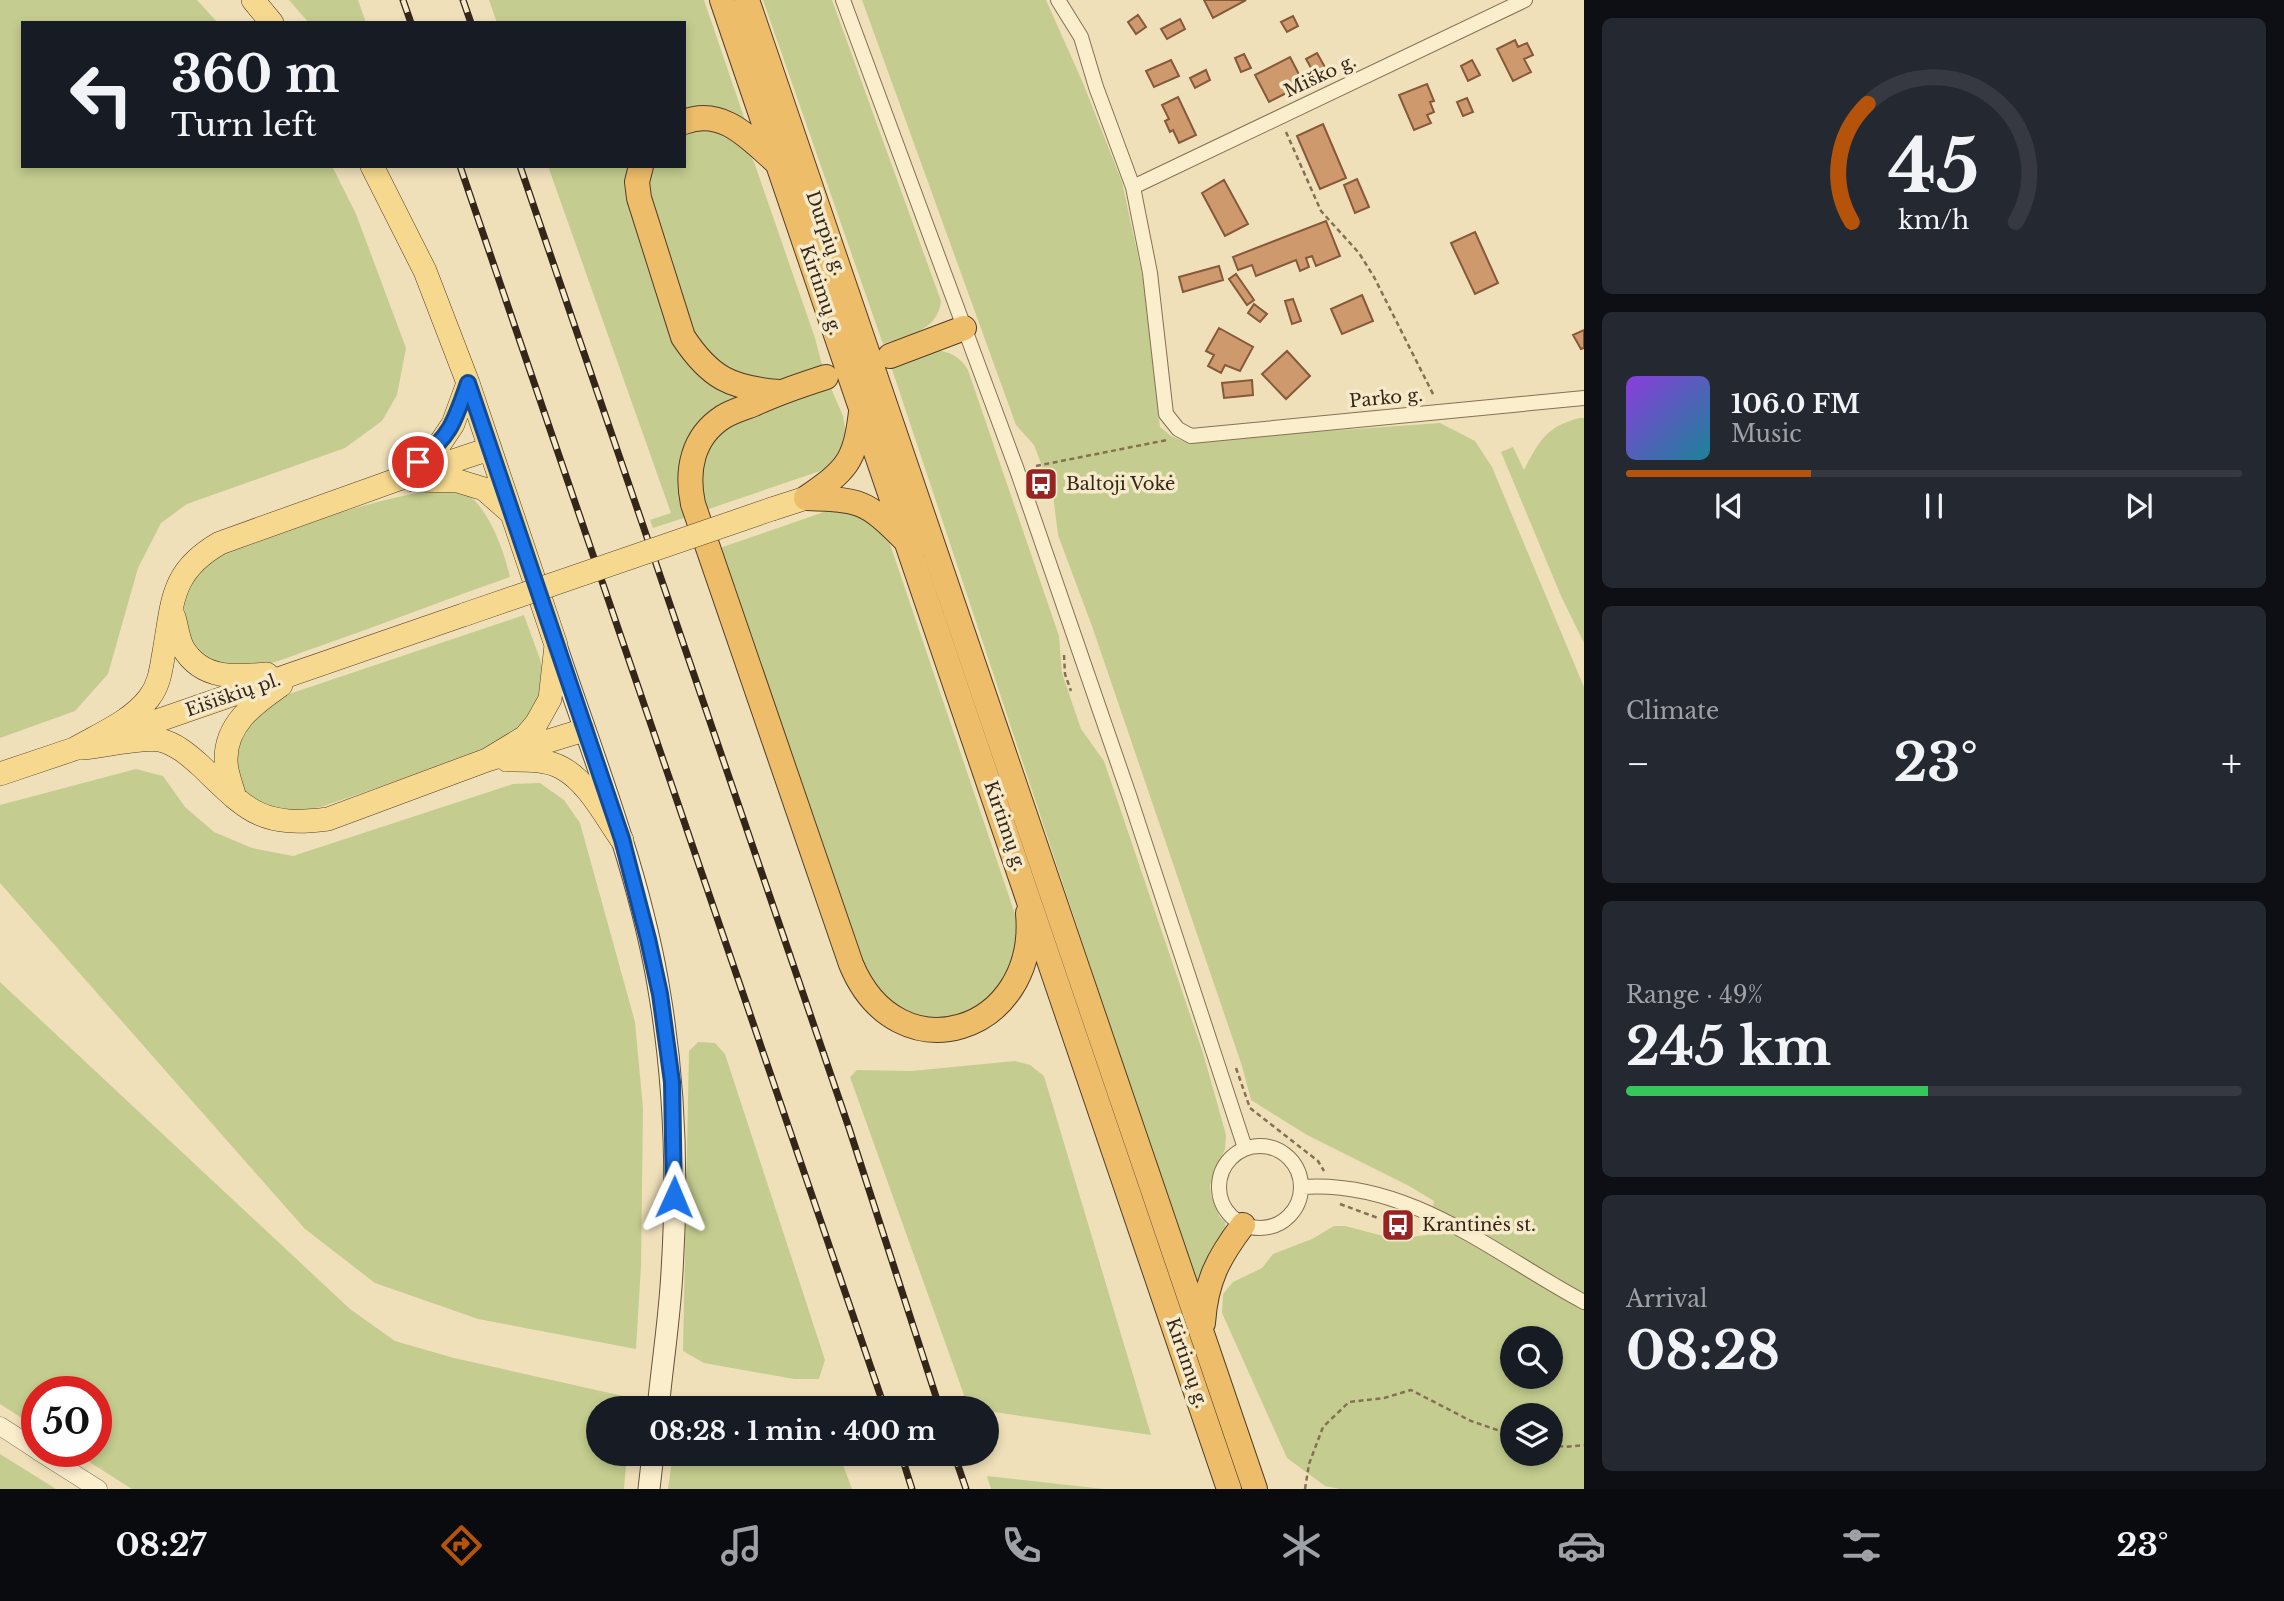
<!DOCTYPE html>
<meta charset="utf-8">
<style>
:root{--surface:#171b24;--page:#242831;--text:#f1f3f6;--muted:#9ea1a6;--line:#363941;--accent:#b45309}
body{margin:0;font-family:"Libre Baskerville",serif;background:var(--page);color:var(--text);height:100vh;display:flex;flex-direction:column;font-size:26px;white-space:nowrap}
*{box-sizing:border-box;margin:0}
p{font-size:23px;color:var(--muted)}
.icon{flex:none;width:38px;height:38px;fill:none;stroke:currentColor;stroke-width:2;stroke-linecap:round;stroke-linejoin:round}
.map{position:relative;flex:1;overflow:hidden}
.sheet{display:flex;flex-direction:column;gap:18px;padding:18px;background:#0d0f14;width:700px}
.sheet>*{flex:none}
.hud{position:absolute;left:21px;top:21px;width:665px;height:147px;border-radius:0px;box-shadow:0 4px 10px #0003;background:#171b24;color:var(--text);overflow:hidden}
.tools{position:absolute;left:1500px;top:1326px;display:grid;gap:14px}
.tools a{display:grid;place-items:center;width:63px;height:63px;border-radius:50%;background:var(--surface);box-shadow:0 4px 10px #0003;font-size:35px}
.speed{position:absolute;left:21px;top:1376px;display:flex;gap:14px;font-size:35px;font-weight:700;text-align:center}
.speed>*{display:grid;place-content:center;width:91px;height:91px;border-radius:50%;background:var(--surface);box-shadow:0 4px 10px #0003;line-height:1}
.speed .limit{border:10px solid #d22;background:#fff;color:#111}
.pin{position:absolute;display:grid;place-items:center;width:60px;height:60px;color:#fff;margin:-30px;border:4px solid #fff;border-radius:50%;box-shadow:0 2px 7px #0007}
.me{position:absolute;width:77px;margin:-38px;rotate:1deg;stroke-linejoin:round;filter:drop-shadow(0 0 5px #0008)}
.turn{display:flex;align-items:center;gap:24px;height:147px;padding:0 35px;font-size:32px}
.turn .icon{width:91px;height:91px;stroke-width:2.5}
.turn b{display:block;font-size:49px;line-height:60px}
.big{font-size:52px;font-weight:800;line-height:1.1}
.sheet .card{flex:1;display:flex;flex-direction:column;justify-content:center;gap:10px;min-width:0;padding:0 24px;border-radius:10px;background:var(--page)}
.sheet .dial{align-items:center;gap:0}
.dial svg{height:182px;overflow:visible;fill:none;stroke:var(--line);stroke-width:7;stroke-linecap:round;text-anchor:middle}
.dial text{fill:var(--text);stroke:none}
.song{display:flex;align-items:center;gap:21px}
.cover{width:84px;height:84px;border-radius:10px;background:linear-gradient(135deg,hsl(270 70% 55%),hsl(190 70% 35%))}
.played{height:7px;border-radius:4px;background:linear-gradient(90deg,var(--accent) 30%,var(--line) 30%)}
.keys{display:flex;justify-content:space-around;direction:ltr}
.heat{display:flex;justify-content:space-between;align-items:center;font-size:38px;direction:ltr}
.charge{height:10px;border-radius:5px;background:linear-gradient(90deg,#34c759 49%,var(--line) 0)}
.trip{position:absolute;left:586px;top:1396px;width:413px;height:70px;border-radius:35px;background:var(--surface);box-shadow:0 4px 10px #0003;font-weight:800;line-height:70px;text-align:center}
.menu{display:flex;height:112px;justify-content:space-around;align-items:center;background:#090b0e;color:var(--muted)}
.menu .icon{width:49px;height:49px}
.menu .on{color:var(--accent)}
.menu b{font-size:32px;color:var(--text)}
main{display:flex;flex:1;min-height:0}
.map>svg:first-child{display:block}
</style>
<main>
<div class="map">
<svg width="1584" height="1489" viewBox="0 0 1584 1489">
<rect width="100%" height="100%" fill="#efe0ba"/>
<path fill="#c4cd8f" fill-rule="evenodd" d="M0,0h197l21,23h-195v143h309l24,48 50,134 -9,47 -15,26 -37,27 -158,56 -26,19 -23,45 -30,106 -33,37 -75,27z
M289,0h69l8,23h-57z
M489,0h215l42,123 -62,-9v-91h-187z
M763,0h69l109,301c-3,30 -33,34 -58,43z
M862,0h184l37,83 39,99 21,97 17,148 11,9 12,5 257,-18 35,18 17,26 92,220v802h-244l-15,-3 -38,-28 -65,-145 1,-19 10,-12 29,-14 11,-14 39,-15 22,-13h11l50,13 32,-4 7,-34 -25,-15 -102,-51 -56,-35 -9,-34 -149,-437 -35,-94 -5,-40 -19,-50 -18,-20zM1512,1339h38v38h-38zM1512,1416h38v38h-38z
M704,125l41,21 9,16 61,176 7,27 -46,16 -38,-1 -43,-39 -48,-136 1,-39h36v-37z
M548,166h84l49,181 55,47 1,5 -17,9 -33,109 -34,11 -3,-8 21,-7z
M934,350c15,1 27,7 34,20l91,266 3,37 19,56 23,32 99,292 23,82 -1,14 -15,36 1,11 8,20 6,6 1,9 -28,50 -4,-3 -304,-915z
M830,386l13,30 3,18 -1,12 -16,22 -126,43 -7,-38 22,-42z
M1579,418h5v225l-23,-47 -60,-144 12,-5 11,23c15,-29 22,-43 55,-52z
M440,489c8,0 16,-1 22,2 26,13 42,60 48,86 -64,22 -126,47 -190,69 -22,7 -48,20 -71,21 -22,1 -43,-7 -55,-25 -22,-32 -5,-66 23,-86 20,-14 47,-19 70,-27 51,-16 100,-32 153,-40z
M841,506l20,5 28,30 130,385 1,12 -19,54 -40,26h-51l-37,-26 -156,-443z
M524,615l17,47 2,19 -4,20 -19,27 -20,13 -34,16 -145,50c-25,5 -60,6 -77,-16 -4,-5 -6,-15 -7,-21 -3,-9 -5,-18 -2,-27 9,-23 32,-35 51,-48z
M136,769l27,7 22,31 29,25 38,16 41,8 220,-72 27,-1 24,17 16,23 55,199 8,86 -2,158 -5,83 -158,-30 -103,-36 -70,-54 -305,-346v-78z
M0,982l350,327 45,32 59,17 178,40 -1,11h-33v45h29l-3,35h-492l-60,-38h24v-60h-59v37l-37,-24z
M698,1042l17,1 10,11 100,306 -6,19h-25l-90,-16 -21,-12 6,-300z
M1015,1061l15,4 14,11 107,359 -164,-24v-2h-18l-119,-332 7,-7 54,1z
M0,1454l56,35h-56z
M673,1454h166l13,35h-184z
M987,1476l117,13h-113z"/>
<path fill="#cf996e" stroke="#865939" stroke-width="2" d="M1204,0h42l-33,18z
M1138,15l8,12 -10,7 -8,-12z
M1293,16l5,10 -11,6 -6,-10z
M1180,19l5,10 -18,10 -6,-10z
M1515,40l3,7 9,-4 6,12 -9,4 7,13 -18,9 -16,-32z
M1317,53l9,16 -11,6 -9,-16z
M1244,54l7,14 -10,4 -6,-14z
M1290,57l14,27 -35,18 -14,-27z
M1171,60l8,16 -25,11 -8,-16z
M1472,60l8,15 -12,6 -7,-15z
M1206,70l4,10 -15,8 -5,-10z
M1427,84l7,17 -4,1 4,10 -7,3 4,8 -17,7 -15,-35z
M1178,97l18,38 -17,8 -6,-13 -3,2 -5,-11 4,-2 -7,-14z
M1467,98l6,14 -10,4 -6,-14z
M1323,124l23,54 -26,11 -23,-53z
M1357,179l12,28 -14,6 -11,-28z
M1224,180l24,44 -23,12 -23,-43z
M1326,221l14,35 -24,10 -4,-10 -6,2 3,9 -9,4 -4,-11 -40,16 -4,-11 -14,5 -5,-13z
M1475,232l23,51 -23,11 -24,-51z
M1219,266l4,14 -40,12 -4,-15z
M1236,274l18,26 -7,5 -18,-26z
M1362,295l11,26 -31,13 -11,-25z
M1293,299l8,22 -9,3 -7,-23z
M1254,304l13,10 -7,8 -12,-9z
M1219,328l34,19 -13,24 -15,-6 -4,8 -13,-7 6,-11 -8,-4z
M1584,330v18l-3,1 -8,-14z
M1287,351l23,25 -24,23 -24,-25z
M1252,380l1,15 -29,3 -2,-15z"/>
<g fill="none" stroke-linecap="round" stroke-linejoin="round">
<defs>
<path id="minor" d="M843,0l174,470 112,325 116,353
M1058,0l23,37 15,50 37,100 17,86 16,141 12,15 13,7 393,-38
M1133,187l392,-187
M1219 1187a41 41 0 1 1 82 0a41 41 0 1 1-82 0Z
M1301,1187c109,-8 193,67 283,115"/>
<path id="tertiary" d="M0,1426l37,24
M38,1451l60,38"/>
<path id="secondary" d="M556,645c38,115 85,230 104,351 16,96 18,194 11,291 -3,41 -9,81 -13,122
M649,1489l4,-35"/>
<path id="primary" d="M253,0l19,23
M372,166l53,105 43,112 88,262 -6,54 -14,25 -11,13 -38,23
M407,471l32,-26 14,-21 15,-41
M413,480l45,1 26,8 25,22
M772,509l34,-11
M174,617c3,10 4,22 9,31 19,32 52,29 84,26
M119,734l347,-120
M84,748c20,-2 58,-11 76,-8 16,4 29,15 41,26 46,44 59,62 127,53l159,-59 97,-30
M74,749c24,-14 58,-28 75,-51 11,-14 12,-30 15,-46 9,-52 7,-81 56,-109l176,-63 93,-31
M507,760c18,0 39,-1 55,8 26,14 43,48 60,72
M0,774l86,-29
M235,798c-3,-12 -9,-25 -9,-37 -1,-37 28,-57 55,-76"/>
<path id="trunk" d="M722,0l507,1489
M747,0l508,1489
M684,122c38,-15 65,16 91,39
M641,166l-4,16 2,16 44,139c27,41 48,51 96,55
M890,356l74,-28
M826,377c-25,8 -49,16 -72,27 -10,4 -21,7 -31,13 -31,20 -37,54 -30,87l158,460c47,114 188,69 177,-51
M806,498c54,2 59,2 98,41
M806,498c40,-28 49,-35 55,-86
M1203,1323c3,-42 15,-65 40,-98"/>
</defs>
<use href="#minor" stroke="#867054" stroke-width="16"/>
<use href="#tertiary" stroke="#867054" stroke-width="19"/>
<use href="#secondary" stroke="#685138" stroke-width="23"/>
<use href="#primary" stroke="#533e29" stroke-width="24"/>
<use href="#trunk" stroke="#533e29" stroke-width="26"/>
<path stroke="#867054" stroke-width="2.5" stroke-dasharray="5 3.5" stroke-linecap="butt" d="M1286,132l35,79 38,42 15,24 60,119
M1036,466l131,-26
M1064,655l1,19 6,17
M1236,1068l14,40 68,53 6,10
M1340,1204l38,14
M1550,1444l15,3 19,-2
M1305,1489l4,-25 14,-37 26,-25 35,-4 27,-8 60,31 41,14"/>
<use href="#minor" stroke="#faeecd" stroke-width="14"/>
<use href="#tertiary" stroke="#faeecd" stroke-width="18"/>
<use href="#secondary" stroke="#faeecd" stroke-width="21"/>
<use href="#primary" stroke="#f6d88f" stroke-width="23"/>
<use href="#trunk" stroke="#edbd6a" stroke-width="24"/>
<defs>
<path id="rail" d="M403,0l8,23
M463,0l8,23
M460,166l425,1243
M520,166l329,962 91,281
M901,1454l11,35
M954,1454l12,35"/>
</defs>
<use href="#rail" stroke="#34271a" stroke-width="7"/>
<use href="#rail" stroke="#f6eaca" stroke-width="4.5" stroke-dasharray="13" stroke-linecap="butt"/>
<defs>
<path id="primary-bridge" d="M466,614l306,-105"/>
</defs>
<use href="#primary-bridge" stroke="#533e29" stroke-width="24" stroke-linecap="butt"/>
<use href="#primary-bridge" stroke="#f6d88f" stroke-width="23"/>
</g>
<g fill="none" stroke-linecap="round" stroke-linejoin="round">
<defs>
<path id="route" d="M418,462c33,-27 36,-39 50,-79l154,456 26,100 12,55 12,88 2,115"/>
</defs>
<use href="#route" stroke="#114b97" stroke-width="18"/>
<use href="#route" stroke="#1a73e8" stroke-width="12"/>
</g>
<defs>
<symbol id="bus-square" viewBox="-11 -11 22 22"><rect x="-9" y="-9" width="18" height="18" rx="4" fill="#972422" stroke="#f6eaca"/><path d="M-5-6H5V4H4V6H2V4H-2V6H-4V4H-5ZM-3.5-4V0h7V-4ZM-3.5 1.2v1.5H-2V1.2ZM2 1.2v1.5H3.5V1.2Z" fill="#fff"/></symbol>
</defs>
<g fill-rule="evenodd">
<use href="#bus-square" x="1022" y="465" width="38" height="38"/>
<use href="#bus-square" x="1379" y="1206" width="38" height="38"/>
</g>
<g text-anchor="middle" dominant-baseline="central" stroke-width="7" stroke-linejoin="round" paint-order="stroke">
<g font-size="18" fill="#34271a" stroke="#f6eaca">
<text transform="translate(1320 76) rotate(-25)">Miško g.</text>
<text transform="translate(826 233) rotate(71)">Durpių g.</text>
<text transform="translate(821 290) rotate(71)">Kirtimų g.</text>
<text transform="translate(1386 398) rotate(-5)">Parko g.</text>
<text transform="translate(233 695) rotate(-19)">Eišiškių pl.</text>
<text transform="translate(1005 826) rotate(71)">Kirtimų g.</text>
<text transform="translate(1187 1363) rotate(71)">Kirtimų g.</text>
</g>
<g font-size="18" fill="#34271a" stroke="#f6eaca" text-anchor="start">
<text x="1066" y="484">Baltoji Vokė</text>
<text x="1422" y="1225">Krantinės st.</text>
</g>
</g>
</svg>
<div class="tools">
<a><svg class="icon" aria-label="search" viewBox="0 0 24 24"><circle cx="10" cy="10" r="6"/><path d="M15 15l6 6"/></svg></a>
<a><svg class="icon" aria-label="layers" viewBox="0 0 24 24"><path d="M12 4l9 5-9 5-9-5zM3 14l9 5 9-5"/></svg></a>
</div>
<div class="speed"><div class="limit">50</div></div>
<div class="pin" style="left:418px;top:462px;background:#d93025"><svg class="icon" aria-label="arrive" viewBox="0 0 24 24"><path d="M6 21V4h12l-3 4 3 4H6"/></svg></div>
<svg class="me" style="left:674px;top:1197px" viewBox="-20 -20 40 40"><path d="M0-17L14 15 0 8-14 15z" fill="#1a73e8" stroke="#fff" stroke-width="4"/></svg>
<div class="trip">08:28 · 1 min · 400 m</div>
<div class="hud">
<div class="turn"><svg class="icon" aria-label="left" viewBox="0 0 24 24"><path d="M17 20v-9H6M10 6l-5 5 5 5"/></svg><div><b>360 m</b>Turn left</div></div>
</div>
</div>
<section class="sheet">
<div class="card dial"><svg viewBox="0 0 100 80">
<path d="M14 69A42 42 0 1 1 86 69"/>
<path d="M14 69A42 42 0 0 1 21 17" stroke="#b45309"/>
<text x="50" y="56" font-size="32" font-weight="700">45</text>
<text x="50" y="72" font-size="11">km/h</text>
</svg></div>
<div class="card">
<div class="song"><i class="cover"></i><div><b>106.0 FM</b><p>Music</p></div></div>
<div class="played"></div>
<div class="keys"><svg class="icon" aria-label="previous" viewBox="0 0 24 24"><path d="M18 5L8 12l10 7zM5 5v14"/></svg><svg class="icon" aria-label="pause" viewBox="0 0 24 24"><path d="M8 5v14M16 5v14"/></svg><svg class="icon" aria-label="next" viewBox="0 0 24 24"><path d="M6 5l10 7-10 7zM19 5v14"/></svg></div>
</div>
<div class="card"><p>Climate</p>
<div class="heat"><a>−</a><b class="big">23°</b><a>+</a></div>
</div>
<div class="card"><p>Range · 49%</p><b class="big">245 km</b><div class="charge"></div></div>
<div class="card"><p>Arrival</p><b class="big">08:28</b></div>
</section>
</main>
<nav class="menu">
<b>08:27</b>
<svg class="icon on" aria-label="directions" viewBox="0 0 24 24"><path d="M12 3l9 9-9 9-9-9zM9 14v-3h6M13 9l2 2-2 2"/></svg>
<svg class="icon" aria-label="music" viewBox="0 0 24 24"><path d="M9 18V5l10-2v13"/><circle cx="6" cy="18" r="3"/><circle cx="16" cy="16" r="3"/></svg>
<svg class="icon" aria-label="phone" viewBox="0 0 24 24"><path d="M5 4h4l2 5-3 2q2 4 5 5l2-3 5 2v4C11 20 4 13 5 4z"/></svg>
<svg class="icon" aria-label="climate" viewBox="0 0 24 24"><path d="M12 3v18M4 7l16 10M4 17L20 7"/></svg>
<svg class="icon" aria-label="car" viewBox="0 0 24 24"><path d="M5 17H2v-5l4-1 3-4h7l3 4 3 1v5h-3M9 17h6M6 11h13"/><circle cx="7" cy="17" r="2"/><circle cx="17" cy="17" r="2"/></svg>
<svg class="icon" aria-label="filters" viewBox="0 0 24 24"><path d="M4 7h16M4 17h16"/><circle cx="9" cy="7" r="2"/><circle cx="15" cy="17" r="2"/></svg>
<b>23°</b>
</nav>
